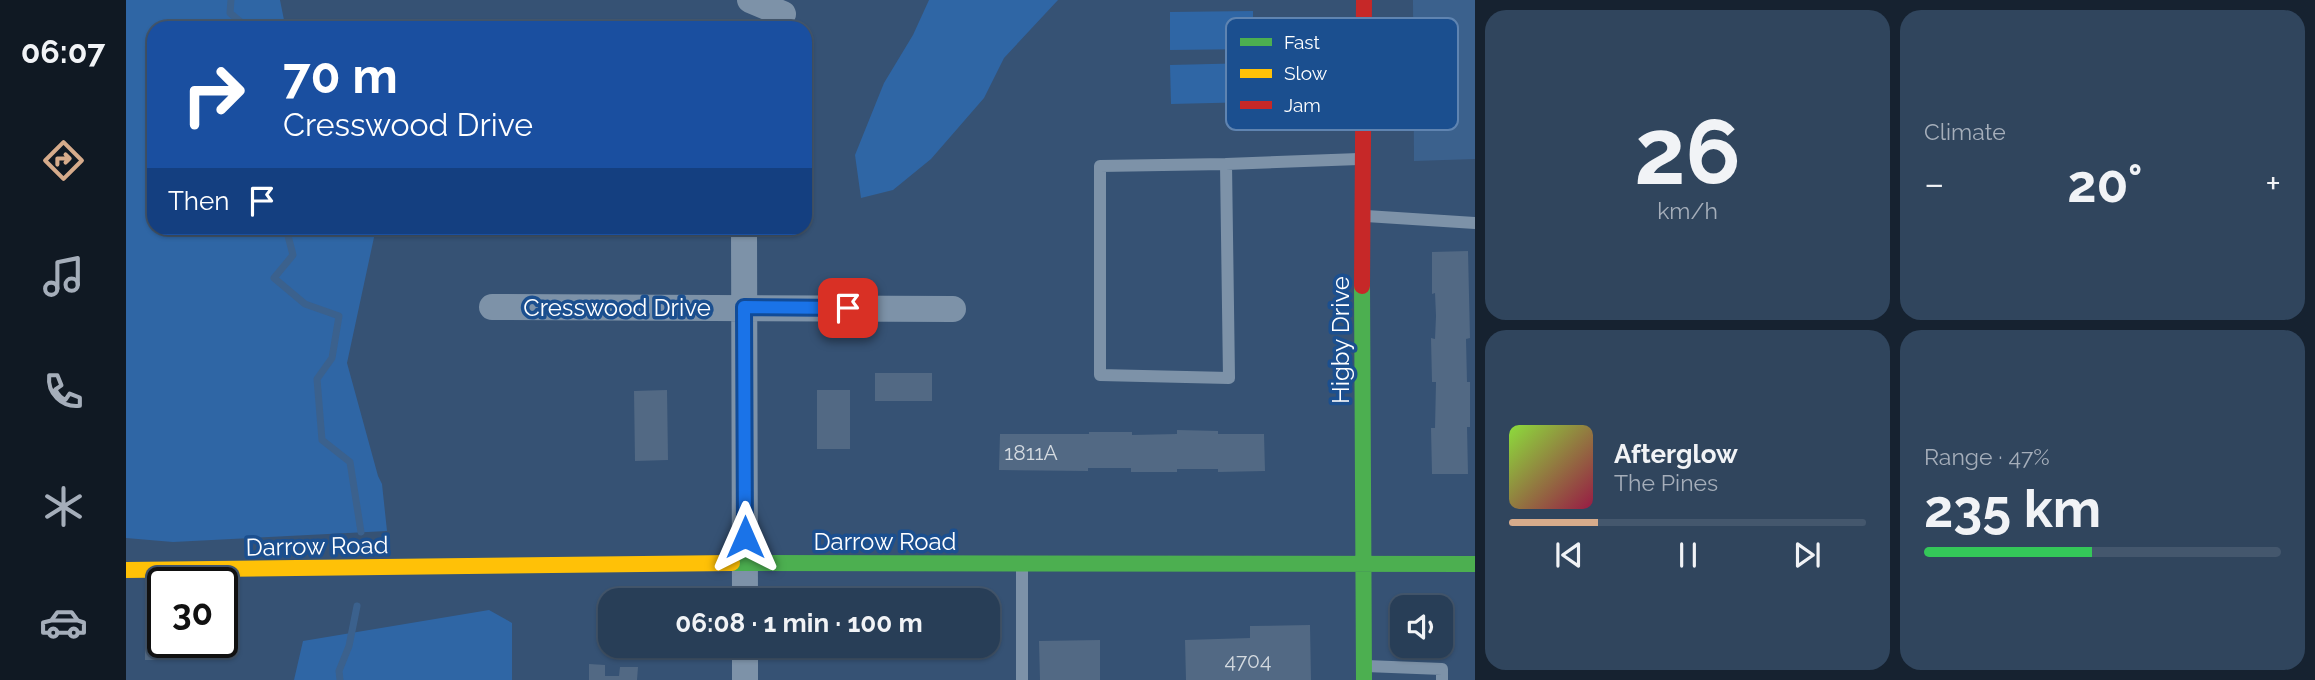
<!DOCTYPE html>
<meta charset="utf-8">
<style>
:root{--surface:#283e57;--page:#30455d;--text:#f1f3f6;--muted:#a5aeba;--line:#44576d;--accent:#d6ab8b}
body{margin:0;font-family:Raleway,sans-serif;background:var(--page);color:var(--text);height:100vh;display:flex;flex-direction:column;font-size:26px;white-space:nowrap}
*{box-sizing:border-box;margin:0}
p{font-size:23px;color:var(--muted)}
.icon{flex:none;width:38px;height:38px;fill:none;stroke:currentColor;stroke-width:2;stroke-linecap:round;stroke-linejoin:round}
.map{position:relative;flex:1;overflow:hidden}
.drawer{display:flex;flex-direction:column;gap:10px;padding:10px;background:#162230;width:840px}
.drawer>*{flex:none}
.guide{position:absolute;left:21px;top:21px;width:665px;height:214px;border-radius:21px;box-shadow:0 2px 5px #0004,0 0 0 2px var(--line);background:#1a4fa0;color:#fff;overflow:hidden}
.controls{position:absolute;left:1264px;top:595px;display:grid;gap:14px}
.controls a{display:grid;place-items:center;width:63px;height:63px;border-radius:14px;background:var(--surface);box-shadow:0 2px 5px #0004,0 0 0 2px var(--line);font-size:35px}
.speed{position:absolute;left:21px;top:567px;display:flex;gap:14px;font-size:35px;font-weight:700;text-align:center}
.speed>*{display:grid;place-content:center;width:91px;height:91px;border-radius:50%;background:var(--surface);box-shadow:0 2px 5px #0004,0 0 0 2px var(--line);line-height:1}
.speed .limit{border:4px solid #111;border-radius:10px;background:#fff;color:#111}
.pin{position:absolute;display:grid;place-items:center;width:60px;height:60px;color:#fff;margin:-30px;border-radius:14px;box-shadow:0 4px 10px #0006}
.me{position:absolute;width:77px;margin:-38px;rotate:0deg;stroke-linejoin:round;filter:drop-shadow(0 0 5px #0008)}
.turn{display:flex;align-items:center;gap:24px;height:147px;padding:0 21px;font-size:32px}
.turn .icon{width:91px;height:91px;stroke-width:2.5}
.turn b{display:block;font-size:49px;line-height:60px}
.then{display:flex;align-items:center;height:66px;padding:0 21px;background:#0003;gap:14px;font-size:26px}
.big{font-size:52px;font-weight:700;line-height:1.1}
.drawer .widget{flex:1;display:flex;flex-direction:column;justify-content:center;gap:10px;min-width:0;padding:0 24px;border-radius:21px;background:var(--page)}
.drawer .dial{align-items:center;gap:0}
.dial b{font-size:91px;line-height:1}
.song{display:flex;align-items:center;gap:21px}
.cover{width:84px;height:84px;border-radius:10px;background:linear-gradient(135deg,hsl(90 70% 55%),hsl(340 70% 35%))}
.played{height:7px;border-radius:4px;background:linear-gradient(90deg,var(--accent) 25%,var(--line) 25%)}
.keys{display:flex;justify-content:space-around;direction:ltr}
.heat{display:flex;justify-content:space-between;align-items:center;font-size:38px;direction:ltr}
.charge{height:10px;border-radius:5px;background:linear-gradient(90deg,#34c759 47%,var(--line) 0)}
.drawer .tiles{flex:1;display:grid;gap:10px;grid-template-columns:repeat(2,1fr)}
.trip{position:absolute;left:472px;top:588px;width:402px;height:70px;border-radius:21px;background:var(--surface);box-shadow:0 2px 5px #0004,0 0 0 2px var(--line);font-weight:700;line-height:70px;text-align:center}
main{display:flex;flex:1;min-height:0}
.menu{display:flex;flex-direction:column;width:126px;justify-content:space-around;align-items:center;background:#101923;color:var(--muted)}
.menu .icon{width:49px;height:49px}
.menu .selected{color:var(--accent)}
.menu b{font-size:32px;color:var(--text)}
.map>svg:first-child{display:block}
</style>
<main>
<nav class="menu">
<b>06:07</b>
<svg class="icon selected" aria-label="directions" viewBox="0 0 24 24"><path d="M12 3l9 9-9 9-9-9zM9 14v-3h6M13 9l2 2-2 2"/></svg>
<svg class="icon" aria-label="music" viewBox="0 0 24 24"><path d="M9 18V5l10-2v13"/><circle cx="6" cy="18" r="3"/><circle cx="16" cy="16" r="3"/></svg>
<svg class="icon" aria-label="phone" viewBox="0 0 24 24"><path d="M5 4h4l2 5-3 2q2 4 5 5l2-3 5 2v4C11 20 4 13 5 4z"/></svg>
<svg class="icon" aria-label="climate" viewBox="0 0 24 24"><path d="M12 3v18M4 7l16 10M4 17L20 7"/></svg>
<svg class="icon" aria-label="car" viewBox="0 0 24 24"><path d="M5 17H2v-5l4-1 3-4h7l3 4 3 1v5h-3M9 17h6M6 11h13"/><circle cx="7" cy="17" r="2"/><circle cx="17" cy="17" r="2"/></svg>
</nav>
<div class="map">
<svg width="1349" height="680" viewBox="0 0 1349 680">
<rect width="100%" height="100%" fill="#365274"/>
<path fill="#2f66a5" d="M0,0h154l4,20 4,8h-134v200h222l-29,135 31,113 4,8 5,47 -214,11 -47,-4z
M803,0h129l-54,58 -20,40 -53,61 -38,31 -32,8 -6,-43 29,-72 29,-48z
M1127,11v38l-83,1v-38z
M1127,63l1,39 -83,2 -1,-39z
M363,610l23,13v57h-218l9,-39z"/>
<path fill="#3b618d" d="M1287,0h62v159l-61,2z"/>
<g fill="none" stroke-linecap="round" stroke-linejoin="round">
<path stroke="#3b618d" stroke-width="7" d="M105,0l-1,13 18,15
M160,228l7,27 -19,23 31,26 34,12 -7,42 -15,21 5,61 28,22 11,70
M214,680l-1,-9 10,-25 8,-40"/>
</g>
<path fill="#526984" d="M1342,251l2,87 -4,1 1,43h3v45h-3l1,47h-36l-1,-46h4l1,-46h-4l-1,-44 4,1 1,-23 -1,-23 -3,1v-42z
M749,373h57v28h-57z
M541,390l1,70 -33,1 -1,-70z
M691,390h33v59h-33z
M1051,430l41,1v3h46l1,37 -47,1v-3h-41v3h-46v-4h-43v3l-89,-1 1,-36h89v-2h43v3l45,-1z
M1184,625l1,55h-125l-1,-40 65,-2v-12z
M19,629l18,1v12h15l-1,18h-32z
M974,640v40h-60l-1,-39z
M463,664l16,1v11h14l1,-9h18l-1,13h-48z"/>
<g fill="none" stroke-linecap="round" stroke-linejoin="round">
<path stroke="#7d92a8" stroke-width="12" d="M1100,164l-126,2v209l129,3 -3,-214 133,-5
M1240,216l109,7
M896,568v112
M1240,666l76,3v11"/>
<path stroke="#7d92a8" stroke-width="26" d="M624,0l33,14
M618,228l1,372
M366,307l461,2
M619,680v-34"/>
<path stroke="#4caf50" stroke-width="16" d="M1236,286l2,394
M606,563l743,1"/>
<path stroke="#ffc107" stroke-width="16" d="M0,570l606,-7"/>
<path stroke="#c62828" stroke-width="16" d="M1236,286l2,-286"/>
</g>
<g fill="none" stroke-linecap="round" stroke-linejoin="round">
<defs>
<path id="route" d="M619,537l-1,-230 104,1"/>
</defs>
<use href="#route" stroke="#114b97" stroke-width="18"/>
<use href="#route" stroke="#1a73e8" stroke-width="12"/>
</g>
<g text-anchor="middle" dominant-baseline="central" stroke-width="7" stroke-linejoin="round" paint-order="stroke">
<g font-size="21" fill="#d4dae0">
<text x="905" y="452">1811A</text>
<text x="1122" y="660">4704</text>
</g>
<g font-size="24" fill="#fff" stroke="#1b4f8f">
<text x="491" y="307">Cresswood Drive</text>
<text transform="translate(1214 340) rotate(-90)">Higby Drive</text>
<text x="759" y="541">Darrow Road</text>
<text transform="translate(191 546) rotate(-1)">Darrow Road</text>
</g>
</g>
<rect x="1100" y="18" width="232" height="112" rx="10" fill="#1b4f8f" stroke="#5f84b1" stroke-width="2"/>
<rect x="1114" y="38" width="32" height="8" fill="#4caf50"/>
<rect x="1114" y="69" width="32" height="9" fill="#ffc107"/>
<rect x="1114" y="101" width="32" height="8" fill="#c62828"/>
<g font-size="19" fill="#fff">
<text x="1158" y="49">Fast</text>
<text x="1158" y="80">Slow</text>
<text x="1158" y="112">Jam</text>
</g>
</svg>
<div class="controls">
<a><svg class="icon" aria-label="sound" viewBox="0 0 24 24"><path d="M4 9h4l5-4v14l-5-4H4zM17 9q2 3 0 6"/></svg></a>
</div>
<div class="speed"><div class="limit">30</div></div>
<div class="pin" style="left:722px;top:308px;background:#d93025"><svg class="icon" aria-label="arrive" viewBox="0 0 24 24"><path d="M6 21V4h12l-3 4 3 4H6"/></svg></div>
<svg class="me" style="left:619px;top:537px" viewBox="-20 -20 40 40"><path d="M0-17L14 15 0 8-14 15z" fill="#1a73e8" stroke="#fff" stroke-width="4"/></svg>
<div class="trip">06:08 · 1 min · 100 m</div>
<div class="guide">
<div class="turn"><svg class="icon" aria-label="right" viewBox="0 0 24 24"><path d="M7 20v-9h11M14 6l5 5-5 5"/></svg><div><b>70 m</b>Cresswood Drive</div></div>
<div class="then">Then<svg class="icon" aria-label="arrive" viewBox="0 0 24 24"><path d="M6 21V4h12l-3 4 3 4H6"/></svg></div>
</div>
</div>
<section class="drawer">
<div class="tiles">
<div class="widget dial"><b>26</b><p>km/h</p></div>
<div class="widget"><p>Climate</p>
<div class="heat"><a>−</a><b class="big">20°</b><a>+</a></div>
</div>
<div class="widget">
<div class="song"><i class="cover"></i><div><b>Afterglow</b><p>The Pines</p></div></div>
<div class="played"></div>
<div class="keys"><svg class="icon" aria-label="previous" viewBox="0 0 24 24"><path d="M18 5L8 12l10 7zM5 5v14"/></svg><svg class="icon" aria-label="pause" viewBox="0 0 24 24"><path d="M8 5v14M16 5v14"/></svg><svg class="icon" aria-label="next" viewBox="0 0 24 24"><path d="M6 5l10 7-10 7zM19 5v14"/></svg></div>
</div>
<div class="widget"><p>Range · 47%</p><b class="big">235 km</b><div class="charge"></div></div>
</div>
</section>
</main>
